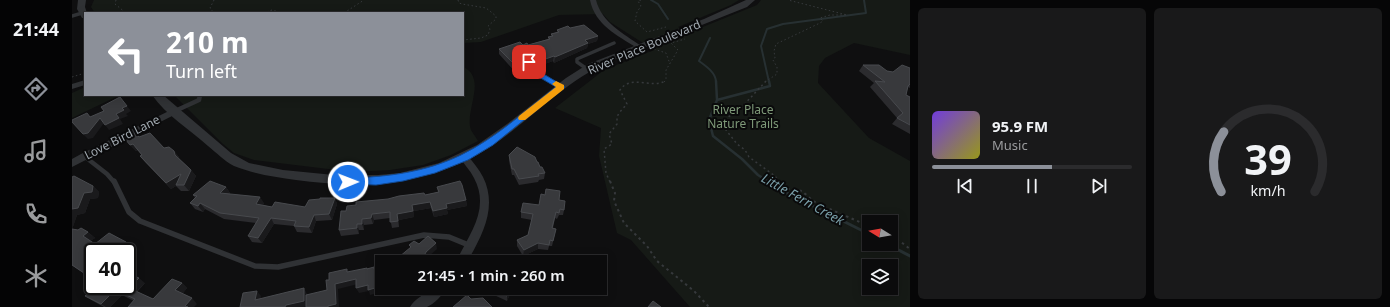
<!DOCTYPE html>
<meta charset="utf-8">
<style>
:root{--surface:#0b0b0c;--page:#19191a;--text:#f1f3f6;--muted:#9a9b9d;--line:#2b2b2d;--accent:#8c9099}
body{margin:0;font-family:"Noto Sans",sans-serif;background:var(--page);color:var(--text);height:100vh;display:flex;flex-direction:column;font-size:15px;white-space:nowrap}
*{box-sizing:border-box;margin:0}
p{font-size:13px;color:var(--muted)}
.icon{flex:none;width:22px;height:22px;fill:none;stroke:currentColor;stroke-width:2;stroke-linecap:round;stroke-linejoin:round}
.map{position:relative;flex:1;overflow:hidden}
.drawer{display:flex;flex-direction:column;gap:8px;padding:8px;background:#060607;width:480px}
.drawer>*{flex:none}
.top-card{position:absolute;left:12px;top:12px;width:380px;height:84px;border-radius:0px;box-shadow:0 2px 10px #0003,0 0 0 1px var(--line);background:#8c9099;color:#fff;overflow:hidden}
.needle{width:26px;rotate:281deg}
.controls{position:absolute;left:790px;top:215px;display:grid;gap:8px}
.controls a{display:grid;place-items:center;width:36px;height:36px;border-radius:0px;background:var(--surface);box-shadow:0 2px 10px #0003,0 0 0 1px var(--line);font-size:20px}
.speed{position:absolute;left:12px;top:243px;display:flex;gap:8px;font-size:20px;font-weight:700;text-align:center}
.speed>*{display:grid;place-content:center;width:52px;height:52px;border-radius:50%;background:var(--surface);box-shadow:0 2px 10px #0003,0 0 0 1px var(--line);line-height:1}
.speed .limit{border:2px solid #111;border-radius:6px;background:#fff;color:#111}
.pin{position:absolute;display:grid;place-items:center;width:34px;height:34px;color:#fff;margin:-17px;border-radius:8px;box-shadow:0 2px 6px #0006}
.me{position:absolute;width:44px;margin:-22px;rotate:89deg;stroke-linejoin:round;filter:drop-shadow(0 0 3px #0008)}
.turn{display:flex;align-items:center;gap:14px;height:84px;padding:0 16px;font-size:18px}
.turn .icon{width:52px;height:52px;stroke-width:2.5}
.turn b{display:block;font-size:28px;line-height:34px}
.drawer .widget{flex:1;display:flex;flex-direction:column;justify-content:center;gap:6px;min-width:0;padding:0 14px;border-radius:6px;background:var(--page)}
.drawer .dial{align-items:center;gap:0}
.dial svg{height:104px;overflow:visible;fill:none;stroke:var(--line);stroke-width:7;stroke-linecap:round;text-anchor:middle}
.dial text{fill:var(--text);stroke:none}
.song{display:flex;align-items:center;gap:12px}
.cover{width:48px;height:48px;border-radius:6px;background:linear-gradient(135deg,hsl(260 70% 55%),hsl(60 70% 35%))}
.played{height:4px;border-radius:2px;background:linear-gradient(90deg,var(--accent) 60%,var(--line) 60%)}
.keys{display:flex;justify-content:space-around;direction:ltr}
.drawer .tiles{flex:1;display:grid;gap:8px;grid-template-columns:repeat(2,1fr)}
.trip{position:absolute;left:303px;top:255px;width:232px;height:40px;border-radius:0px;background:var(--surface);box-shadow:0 2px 10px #0003,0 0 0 1px var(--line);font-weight:600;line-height:40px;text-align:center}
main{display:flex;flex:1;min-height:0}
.tab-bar{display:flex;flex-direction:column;width:72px;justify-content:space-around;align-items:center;background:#040405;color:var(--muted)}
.tab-bar .icon{width:28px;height:28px}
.tab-bar .active{color:var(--accent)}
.tab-bar b{font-size:18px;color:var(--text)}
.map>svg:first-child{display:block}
</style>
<main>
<nav class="tab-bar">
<b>21:44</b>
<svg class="icon active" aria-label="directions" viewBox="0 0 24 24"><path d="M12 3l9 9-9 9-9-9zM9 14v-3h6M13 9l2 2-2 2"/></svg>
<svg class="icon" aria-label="music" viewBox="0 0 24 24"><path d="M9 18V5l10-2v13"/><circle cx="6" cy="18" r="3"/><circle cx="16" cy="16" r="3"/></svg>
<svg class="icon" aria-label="phone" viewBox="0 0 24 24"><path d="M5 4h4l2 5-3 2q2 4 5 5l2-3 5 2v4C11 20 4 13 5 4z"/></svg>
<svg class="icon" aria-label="climate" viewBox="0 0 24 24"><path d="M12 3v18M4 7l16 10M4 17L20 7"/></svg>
</nav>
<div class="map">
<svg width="838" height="307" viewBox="0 0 838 307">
<rect width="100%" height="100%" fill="#0f0f10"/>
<path fill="#161a16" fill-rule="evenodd" d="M22,0h645l-8,5 -53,22 10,6 69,-28 4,-5h149v55l-56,-12 -29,15 -6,8 -1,17 51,55 41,23v146h-220l-59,-67 -14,-7 -18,-77 2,-28 -46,-20 49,-38 50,-20 -44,-28 -7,-8 -44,1 -78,27 -18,1v-30h-368l-4,-6zM797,222h22v22h-22zM797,266h22v22h-22z
M391,67c25,11 1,44 8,63 2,4 5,7 7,11l-27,14 -28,10 -33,5 -37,2 -99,-12 -20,-7 -11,-9 -49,-49h289z
M13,87v8h35l-48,23v-25z"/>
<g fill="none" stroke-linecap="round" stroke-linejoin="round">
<path stroke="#273032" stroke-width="2" d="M579,0l7,4 10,15
M638,38l-11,23c7,5 17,12 17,21
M697,82l-8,-36 6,-17 16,-5 83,-11 -2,-13"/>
<path stroke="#273032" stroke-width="2.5" d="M644,81l1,19 -8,20 4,16 29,23 16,16 11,7
M645,100l53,-14 -1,-5"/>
<path stroke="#273032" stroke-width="3" d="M696,181l11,8 90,45
M815,244l23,12"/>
<path stroke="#36393c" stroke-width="1" stroke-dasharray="1.5 2.5" stroke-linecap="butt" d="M44,0l-1,4 11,9
M142,0l-4,8 4,5
M386,0l1,3 3,1 24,4 10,8v3l-8,7 2,3 -2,6 -7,3 -18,2
M569,0l-3,1 3,5 -4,6 -2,9 12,11 19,-5
M191,13l9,-3 10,3
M272,13l20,-13
M582,49l12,4 4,11
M0,77l13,-4
M592,82l2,-2v-10l12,-20 -7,-7 14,-4
M693,82l12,-8v-7l-4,-7 2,-2 -1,-7 2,-7 44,-21 3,-2 -3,-3 10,-3h17l-59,-15"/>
<path stroke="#36393c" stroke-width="1.5" stroke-dasharray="2 3" stroke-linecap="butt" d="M694,81l-25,27 -14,10 -1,12 11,14 8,6 4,7 26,19 4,6
M538,182l-4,-9 -2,-24 8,-5 -3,-10 8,-10v-7l2,-4 8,-9 -7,-14c11,-16 32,-1 45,-9"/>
<path stroke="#36393c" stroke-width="2" stroke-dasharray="2.5 3.5" stroke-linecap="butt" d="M538,181l5,12 -1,8 10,22 23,23 10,15 37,30 15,16
M706,181l11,8 13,2 11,10 12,6 44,19
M819,238l10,4 9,7"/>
<path stroke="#303235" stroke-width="3.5" d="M0,16l10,-3
M457,62l6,9 17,11
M515,69l-10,-7v-3l37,-16"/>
<path stroke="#303235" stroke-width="4.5" d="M479,81l10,6
M103,111l24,-11 1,-5
M12,156l23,18 7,8"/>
<path stroke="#303235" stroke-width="5.5" d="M42,181l15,31 11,9 115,45 23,1 146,-32 25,2 22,9"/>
<path fill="#303235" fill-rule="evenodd" d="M518,0h6c6,23 27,33 45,46v2h-4c-20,-13 -42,-23 -47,-48z
M13,80v5l-13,4v-5z
M101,109l3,1 1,2 -1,2 -104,53v-8l9,-5z
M392,154l3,1c6,7 12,14 16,22 15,30 -1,59 -16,85h-11c12,-27 35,-52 18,-84 -4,-8 -10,-14 -15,-21z
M360,288h14c-3,7 -12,16 -19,19 -5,0 -12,0 -17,0 4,-8 16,-13 22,-19z"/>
<path fill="#303235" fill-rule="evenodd" d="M6,0h8l-1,7 2,6h-2v5h-3l-5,-9z
M674,0h9l-8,7 -138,55c-53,23 -89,72 -141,98 -54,26 -114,28 -172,20 -21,-3 -42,-6 -62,-14 -10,-5 -17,-13 -26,-20 -18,-16 -42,-31 -56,-51h11l68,58 18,10 34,7 51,5h44l22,-2 39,-10 38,-18 30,-21 59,-46 22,-14 116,-45z"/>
</g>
<path fill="#2b2b2e" d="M498,28l28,8 -1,5 -9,3 -1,4 -33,15 -1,-2 -17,6 -5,-7 -3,-1 2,5v6l-13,4 -18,-20v-5l24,-4h5l20,-6v-2h3v-3l6,-2v-2z
M791,65l24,6 6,1 17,-4v20l-2,-1 -2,8 4,2v37l-18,-10 5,-6 -27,-31 4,-4 -15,-12z
M67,137l25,11 10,3 5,6v2l12,11 5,6 -7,15h-8l-5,-5 -5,3 -26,-27 -5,-6 2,-1 -4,-5 -2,1 -11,-12z
M437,155l28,7 8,11 -1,6 -5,1 -1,2 -19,3 -5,-10h-2l-3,-14z
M0,177l21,9 6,6 -1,6 -8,1 -5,14 -8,2 -5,14 16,3 7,6 -5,3 5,3 37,4 -5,4h-34v28l-21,-15z
M154,187l4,6 -1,1 35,9 -1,2 9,2h33l30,-9 2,6 -5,16 -16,1 -4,12 -15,-1 -3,-6 -20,-2 -12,19 -10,-1 -4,-6 8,-13 -32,-4 -19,-10 -2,3 -8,-3 -5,-6 5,-5 -2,-3z
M365,187l29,13 1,6 -20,4 1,4 -14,3 -3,-9 -17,3v6l-15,3v7l-7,1 -2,-10 -16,2 -1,4 -9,1v5h-5v4l-18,2 -2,-6 7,-19 10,-6 69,-10 13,-3z
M487,200l5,10 -1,5h-4l-2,4 -2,-1 -2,10 3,1 -4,17h-3l-1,4 -10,-1 -15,7 -6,-10v-6l11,-5 4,-15 -11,-2v-6l18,-7z
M73,283l-8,9 16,7 29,-16 5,5 -5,6 15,10 -63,-3 -12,-6 -12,12h-6l-11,-6 -8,-5z
M423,288h19l-2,4h-1l-4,9 -13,-6v-5z"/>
<path fill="#1a1a1c" d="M526,36l-1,5 -9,3 -1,4 -33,15 1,-6 30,-17z
M482,56l-1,5 -17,6 1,-5z
M458,64v6l-13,4 1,-6z
M55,106l4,5 -5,3 2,2 -8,3 3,5 -14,6 -4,-5 17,-17z
M28,118l4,5 -11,15 -5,1 -5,-5z
M61,144l5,6 -2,1 -6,-6z
M102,151l5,6 1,4 -5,-6z
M119,170l5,6 -7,15 -5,-6z
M109,174l-5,11v1l-5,3 -5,-6z
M21,186l6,6 -1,6 -8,1 -5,14 -8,2 -5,15v-21l12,-16z
M154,187l4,6 -6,6 -4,-6z
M188,197l4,6 -4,7 -4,-6z
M263,198l2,6 -5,16 -3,-6z
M394,200l1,6 -20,4 1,4 -14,3 -1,-6 13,-7z
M358,202l1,6 -17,3v6l-15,3v7l-2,-13 15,-9z
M128,203l5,6 -2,3 -5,-6z
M300,214l2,6 -1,4 -2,-6z
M242,215l2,6 -4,12 -3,-6z
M199,218l3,6 -12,19 -4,-5z
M290,219l2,6v5l-2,-6z
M285,224l2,6v4l-2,-6z
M16,232l7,6 -6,4 -6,-6z
M54,242l6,6 -5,4h-13z
M364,243l1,6 -10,9 -2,-4 1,-2z
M466,243v6l-15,7 1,-6z
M21,270v10l-6,-5z
M67,278l6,5 -10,10 -6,-5z
M284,279l2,5 -20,5 1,18h-11l7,-23z
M110,283l5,5 -6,8 -6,-6z
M296,285l14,1v2h9l-3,1v1l-18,5 -1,-4 -10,2 -3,-5z
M232,288l3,6v12l-3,1h-19l1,-2z
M439,288v4l-4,9v-5z
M43,290l7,5 -12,12h-4l-5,-3z
M185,291l4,5 -1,9 -5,-5z
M120,298l5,6 -3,3h-8l-1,-1z"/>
<path fill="#38393c" stroke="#484a4e" d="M512,25l14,11 -13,4 3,3 -33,14 -1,-1 -17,6 -5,-8h-4l-2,3 4,7 -12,4 -19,-19 21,-7 3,3 4,-2 1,2 22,-6 -2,-2 5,-1 -2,-2 8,-2 -2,-2 11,-4 2,2z
M791,65h16l8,6 6,1 9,-7 8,3v16l-2,2 -2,9 4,2v28l-13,-7 6,-5 -28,-32 10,1z
M48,97l7,9 -5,2 2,2 -8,4 3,4 -14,7 -5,-7 -12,15 -5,1 -11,-12v-2l15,-7 3,4 14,-6 -3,-4z
M64,133l3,4 11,-4 14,15 5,-1 5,4 1,4 16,15 -7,15h-8l5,-11 -15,9 -26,-27 2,-1 -9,-11 -3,1 -5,-6z
M445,147l18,10 2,5h1l2,5h2l3,6 -7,1 1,2 -20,3 -5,-10h-2l-3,-14z
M2,176l19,10 -1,6 -8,1 -6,15 -6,1v-32z
M138,181l16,6 -6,6 40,4 -4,7 16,3 3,-5 30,5 4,-7 11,-1v-1h15l-6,16 -15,1 -5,12 -15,-1 2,-5 -25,-3 -13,20 -10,-2 11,-18 -39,-5 -20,-10 -2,3 -8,-3 7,-7 -4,-1z
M388,181l2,4 4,15 -20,4 1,4 -14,3 -3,-9 -18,3 1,6 -16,3 1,7 -8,1v-10l-18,2 -1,4 -9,1v5h-5v4l-18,2 2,-19h5l1,-5 9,-1v-3l32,-3 11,-3 25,-3 1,2 14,-3 -2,-5z
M474,189l14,2 -1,9 6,1 -1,9 -4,-1 -1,4 -3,-1 -4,16 4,1 -3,12 -3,-1 -1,5 -11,-2 -14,7 -7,-10 11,-5 5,-21 -12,-2 2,-9 16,2 2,-11 4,1z
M9,228l7,4 -5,4 12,8 14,-11 17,9 -12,10h-21v18l-6,5 -15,-10v-36l6,1z
M356,236l8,7 -10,9 -1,2 5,5 -3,3h-26l-2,-2v-3l12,-10 -2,-2 5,-4 5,3z
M432,258l10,4h-12z
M302,267v2l8,-2v19l-14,4v-5l-12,3v-9l-21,5 1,20 -8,2v1h-22v-12l21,-5 -1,-10h3v-7l18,-4v3l20,-4v1z
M57,274l10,4 -10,10 24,11 19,-20 10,4 -7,7 17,8 -7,8 3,1h-60l7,-8 -20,-9 -14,14 -16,-8 11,-10h31v-10z
M232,288v13l-18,4 -1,2h-45l3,-14 14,-2 -2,9z
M423,288h16l-4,8 -13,-6z
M395,295l4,4 12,-1 9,9h-39z
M581,301l8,6h-13z"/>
<path fill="#1a73e8" stroke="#114b97" d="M457,60l3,1 5,9 28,17 -72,58 -25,15 -33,13 -32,8 -27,4 -31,-1 -2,-2 2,-3 3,-1c40,-1 78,-6 113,-23 35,-17 65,-45 95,-68l-24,-14 -7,-11z"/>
<path fill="#f59e0b" d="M484,81l8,4v4l-39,31h-6l-1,-2 1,-2 37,-29 -4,-3z"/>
<g text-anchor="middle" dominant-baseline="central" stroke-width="4" stroke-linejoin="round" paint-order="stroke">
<g font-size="12" fill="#a1a9b0" stroke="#0a0a0b">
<text transform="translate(572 47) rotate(-23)">River Place Boulevard</text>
<text transform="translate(50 137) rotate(-27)">Love Bird Lane</text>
</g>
<g font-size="12" fill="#7f9a79" stroke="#0a0a0b">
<text x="671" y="109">River Place<tspan x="671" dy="14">Nature Trails</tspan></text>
</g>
<g font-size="13" font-style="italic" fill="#7a9fa9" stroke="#0a0a0b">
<text transform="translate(731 199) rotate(29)">Little Fern Creek</text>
</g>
</g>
</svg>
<div class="controls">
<a><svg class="needle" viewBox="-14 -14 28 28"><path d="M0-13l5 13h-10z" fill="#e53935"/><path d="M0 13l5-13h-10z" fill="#9a9b9d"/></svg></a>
<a><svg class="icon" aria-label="layers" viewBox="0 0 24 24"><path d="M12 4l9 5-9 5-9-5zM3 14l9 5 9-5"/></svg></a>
</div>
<div class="speed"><div class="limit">40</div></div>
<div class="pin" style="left:457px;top:62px;background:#d93025"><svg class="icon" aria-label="arrive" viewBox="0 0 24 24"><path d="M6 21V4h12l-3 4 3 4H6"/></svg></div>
<svg class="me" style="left:276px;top:182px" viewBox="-20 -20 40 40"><circle r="17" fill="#1a73e8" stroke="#fff" stroke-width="3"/><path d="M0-11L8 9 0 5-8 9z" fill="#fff"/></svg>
<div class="trip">21:45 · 1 min · 260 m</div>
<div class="top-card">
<div class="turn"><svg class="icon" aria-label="left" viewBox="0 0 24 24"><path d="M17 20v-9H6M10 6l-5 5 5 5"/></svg><div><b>210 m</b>Turn left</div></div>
</div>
</div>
<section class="drawer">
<div class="tiles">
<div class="widget">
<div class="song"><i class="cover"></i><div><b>95.9 FM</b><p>Music</p></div></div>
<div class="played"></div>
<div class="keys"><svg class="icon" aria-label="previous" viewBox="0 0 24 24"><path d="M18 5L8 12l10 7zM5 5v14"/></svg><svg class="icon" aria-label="pause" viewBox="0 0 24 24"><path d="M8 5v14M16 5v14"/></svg><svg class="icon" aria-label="next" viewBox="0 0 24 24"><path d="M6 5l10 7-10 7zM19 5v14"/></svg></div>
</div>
<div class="widget dial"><svg viewBox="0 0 100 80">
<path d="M14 69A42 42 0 1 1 86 69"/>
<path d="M14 69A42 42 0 0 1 16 23" stroke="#8c9099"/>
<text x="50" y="56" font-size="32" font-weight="700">39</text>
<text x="50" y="72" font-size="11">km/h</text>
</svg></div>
</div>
</section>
</main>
